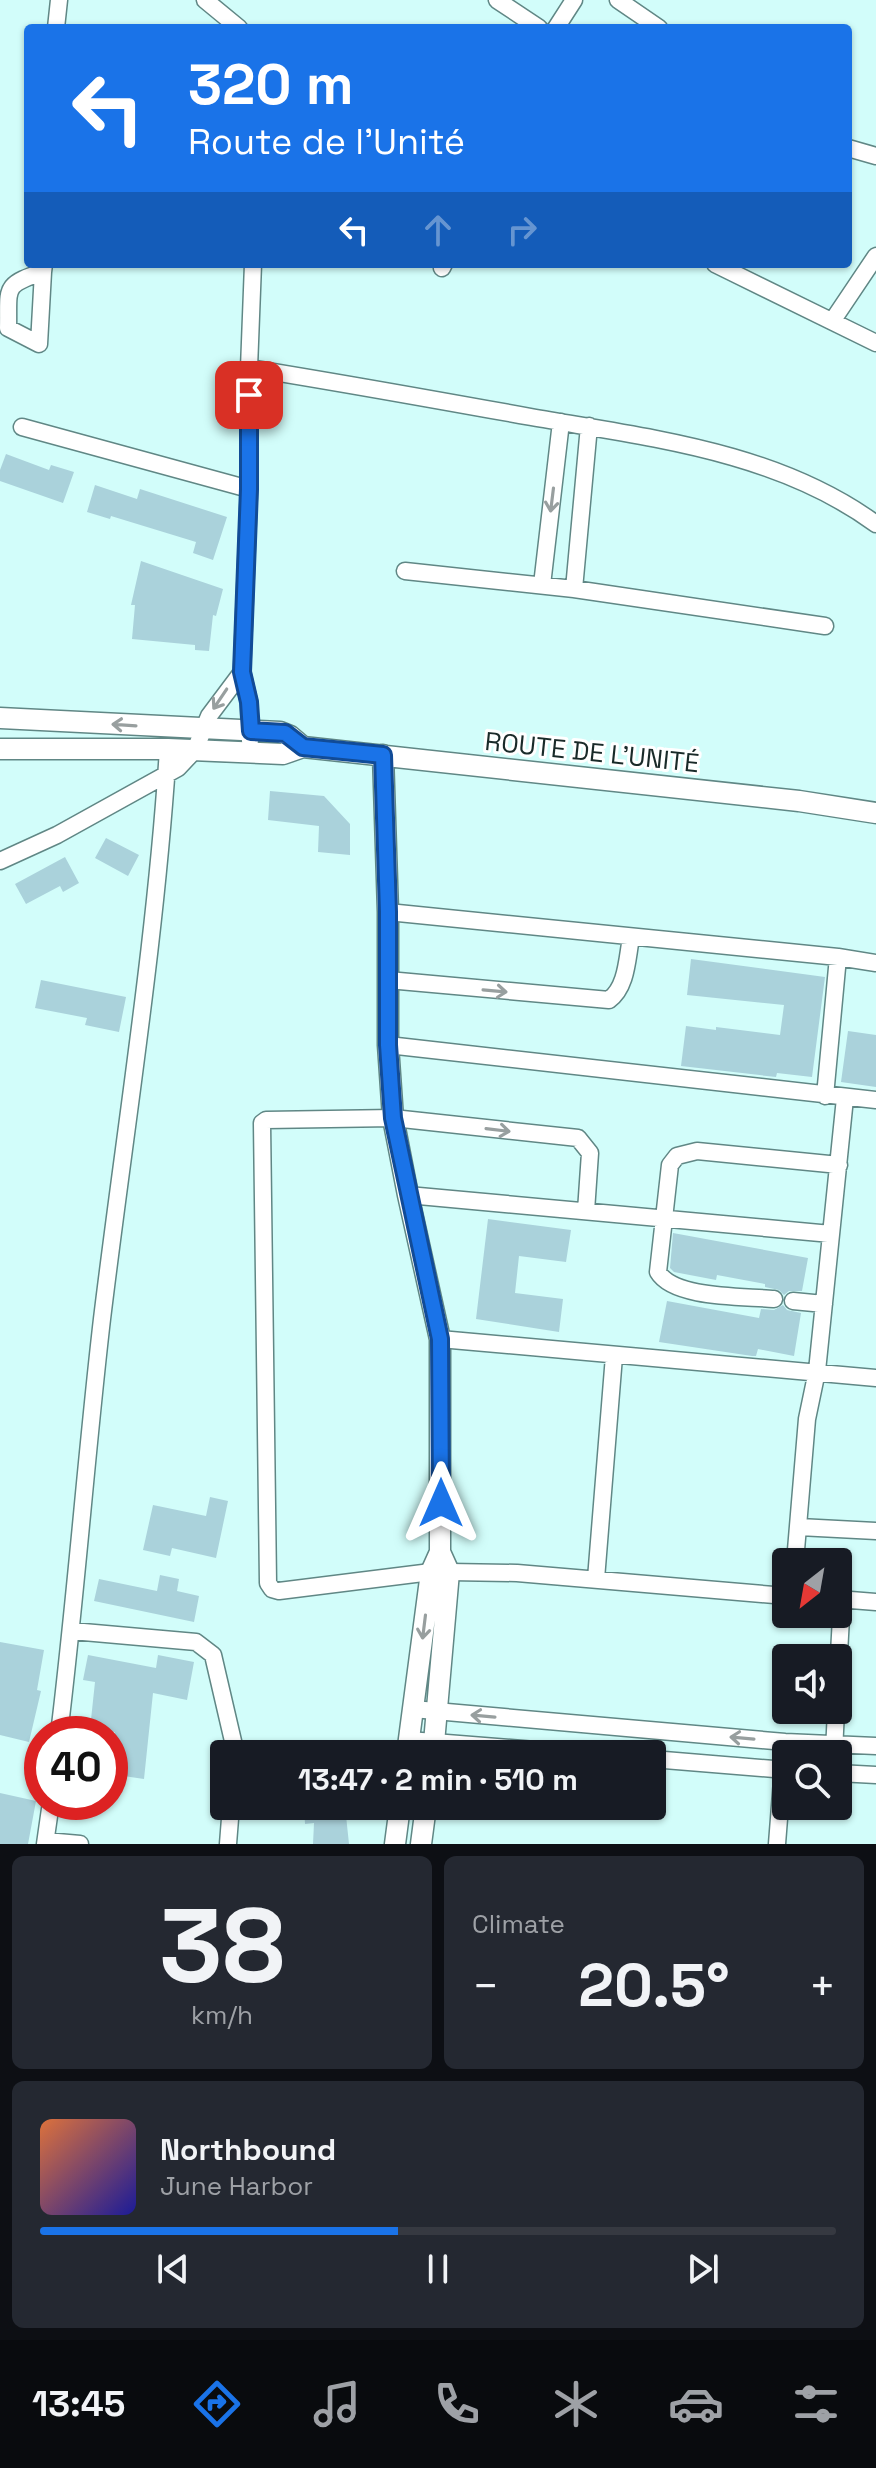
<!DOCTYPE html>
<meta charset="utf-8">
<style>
:root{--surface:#171b24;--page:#242831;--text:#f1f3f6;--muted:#9ea1a6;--line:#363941;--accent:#1a73e8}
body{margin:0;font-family:"Space Grotesk",sans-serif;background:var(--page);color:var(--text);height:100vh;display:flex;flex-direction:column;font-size:30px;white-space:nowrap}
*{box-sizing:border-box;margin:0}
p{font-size:26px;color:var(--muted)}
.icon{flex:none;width:44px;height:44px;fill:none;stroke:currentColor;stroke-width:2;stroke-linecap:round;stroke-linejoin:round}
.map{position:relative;height:1844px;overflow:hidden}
.details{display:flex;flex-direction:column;gap:12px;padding:12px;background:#0d0f14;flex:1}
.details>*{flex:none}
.banner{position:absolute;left:24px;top:24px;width:828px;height:244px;border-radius:8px;box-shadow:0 2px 6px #0004;background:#1a73e8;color:#fff;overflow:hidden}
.needle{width:52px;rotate:211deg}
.tools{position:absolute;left:772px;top:1548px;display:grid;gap:16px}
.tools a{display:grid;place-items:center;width:80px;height:80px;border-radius:8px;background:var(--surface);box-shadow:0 2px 6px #0004;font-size:40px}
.speed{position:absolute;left:24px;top:1716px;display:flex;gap:16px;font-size:40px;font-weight:700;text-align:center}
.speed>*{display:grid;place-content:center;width:104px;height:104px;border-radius:50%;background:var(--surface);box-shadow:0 2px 6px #0004;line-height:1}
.speed .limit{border:12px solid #d22;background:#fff;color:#111}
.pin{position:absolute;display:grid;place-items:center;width:68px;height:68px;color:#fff;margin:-34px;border-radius:16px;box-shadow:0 4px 12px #0006}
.me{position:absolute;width:88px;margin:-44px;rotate:0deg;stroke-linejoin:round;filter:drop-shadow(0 0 6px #0008)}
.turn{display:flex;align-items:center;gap:28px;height:168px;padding:0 32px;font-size:36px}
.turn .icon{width:104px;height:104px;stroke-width:2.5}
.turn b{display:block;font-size:56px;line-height:68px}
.lanes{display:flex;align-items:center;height:76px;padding:0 32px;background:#0003;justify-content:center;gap:40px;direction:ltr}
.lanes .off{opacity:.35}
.big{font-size:60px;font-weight:800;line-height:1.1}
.details .tile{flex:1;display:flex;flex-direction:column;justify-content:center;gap:12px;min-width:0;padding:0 28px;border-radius:12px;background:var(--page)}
.details .dial{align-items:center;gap:0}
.dial b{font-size:104px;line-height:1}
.song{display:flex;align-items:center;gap:24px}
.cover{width:96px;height:96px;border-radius:12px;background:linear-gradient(135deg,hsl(20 70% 55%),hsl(240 70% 35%))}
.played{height:8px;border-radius:4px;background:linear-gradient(90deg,var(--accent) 45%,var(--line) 45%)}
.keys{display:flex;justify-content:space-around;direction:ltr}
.heat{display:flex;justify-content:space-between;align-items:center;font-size:44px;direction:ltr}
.details .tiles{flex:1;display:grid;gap:12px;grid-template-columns:1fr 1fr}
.tile:last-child{grid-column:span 2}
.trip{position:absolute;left:210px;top:1740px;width:456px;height:80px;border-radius:8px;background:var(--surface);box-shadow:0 2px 6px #0004;font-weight:800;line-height:80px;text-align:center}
.tab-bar{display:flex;height:128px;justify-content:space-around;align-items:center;background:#090b0e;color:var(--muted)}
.tab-bar .icon{width:56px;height:56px}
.tab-bar .on{color:var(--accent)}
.tab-bar b{font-size:36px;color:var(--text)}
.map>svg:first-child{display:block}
</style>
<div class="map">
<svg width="876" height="1844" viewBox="0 0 876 1844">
<rect width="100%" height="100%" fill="#d2fdfa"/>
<path fill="#aad2db" d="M6,454l43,16 2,-5 23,7 -11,31 -63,-22v-11z
M95,485l42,14 3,-10 87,28 -14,43 -20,-7 3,-11 -85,-26 -1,3 -23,-7z
M141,561l82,28 -7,27 -3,-1 -4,36 -14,-1v-5l-63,-6 3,-34h-4z
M270,791l54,5 26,28v31l-32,-3 1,-26 -51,-6z
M106,838l33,17 -11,21 -33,-18z
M65,857l14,26 -16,9 -3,-6 -34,18 -11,-20z
M691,959l134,18 -13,100 -35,-4 -1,4 -95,-11 5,-40 30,4v-3l64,8 4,-30 -97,-10z
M41,980l85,17 -7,35 -34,-7 2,-7 -52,-10z
M848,1031l28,4v52l-35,-5z
M488,1219l83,11 -5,32 -47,-6 -4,37 48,6 -4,33 -83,-13z
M673,1233l135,25 -6,33h-13l-5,4 -5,-5 -14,-3v-3l-48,-9 -1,5 -42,-8 -4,-4z
M667,1301l92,17 2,-9 13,1 9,-5 4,5 14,3 -7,43 -36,-7 -2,7h-4l-93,-14z
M210,1497l18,4 -12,57 -44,-10 -2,8 -27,-6 10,-45 53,11z
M160,1575l19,4 -2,12 22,5 -5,26 -100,-21 5,-22 58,12z
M0,1642l44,8 -7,40 4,1 -12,51 -29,-7z
M88,1655l68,13 2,-13 36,7 -7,38 -34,-7 -9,86 -34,-5 5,-42 -25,-3 5,-47 -12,-2z
M0,1793l36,8 -8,43h-28z
M304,1806h41l4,38h-36l1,-21 -9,1z"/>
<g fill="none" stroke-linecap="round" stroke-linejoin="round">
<defs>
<path id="minor" d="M205,0l34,28
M497,0l42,28
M618,0l41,28
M56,28l3,-28
M556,28l18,-28
M848,148l28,8
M715,264l161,79
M442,268l2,-4
M43,272c-41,13 -34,16 -35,56l31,16 4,-72 1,-8
M833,320l43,-64
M249,368c94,15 188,32 282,49 118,21 245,34 345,107
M22,427l227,62
M405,571l169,18 251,37
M542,585l19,-163
M574,589l15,-163
M250,741l-1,-39 -7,-30 7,-183v-121l4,-104
M0,861l57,-26 121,-67 17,-18 14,-34 33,-44
M388,912l450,45 38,6
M388,980l221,20c18,-13 18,-42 22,-62
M388,1045l488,55
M825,1096l13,-139
M408,1195l423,39
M586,1211l4,-58 -12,-15 -185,-20 -127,2 -4,3 6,460 4,6 7,2 152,-19h18l68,1 269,23
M774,1299c-30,-3 -100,0 -116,-27l12,-107 7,-9 20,-5 142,14
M793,1301l31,3
M440,1339l436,39
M799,1527l77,4
M795,1562l12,-143 10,-48 28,-273
M596,1579l18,-223
M838,1599l38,3
M72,1631l124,11 17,13 23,99
M838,1672l4,-73
M413,1709l372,33 91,4
M59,1734c17,-138 27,-277 43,-415 23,-190 54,-379 66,-570
M409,1740l177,14
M834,1752l2,-42
M652,1759l134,11
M838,1773l38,2
M46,1841l34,3
M45,1844l6,-42
M228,1844l3,-38
M777,1844l8,-102"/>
<path id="tertiary" d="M0,718l280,14 10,4 13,11
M0,749h168l115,5 20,-7 496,54 77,12
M383,755l5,157v133l5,73 15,77 32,144v213l9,20 -16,182
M407,1754l24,-182 9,-20
M395,1844l5,-38
M421,1844l5,-38"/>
</defs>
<use href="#minor" stroke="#608785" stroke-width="19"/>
<use href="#tertiary" stroke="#608785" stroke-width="23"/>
<use href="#minor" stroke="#fff" stroke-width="16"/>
<use href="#tertiary" stroke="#fff" stroke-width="20"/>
</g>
<defs><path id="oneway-shaft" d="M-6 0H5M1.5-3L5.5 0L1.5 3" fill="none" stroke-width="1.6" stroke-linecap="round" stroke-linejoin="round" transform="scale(2)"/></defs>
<g stroke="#989f9f">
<use href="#oneway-shaft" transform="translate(552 500) rotate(97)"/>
<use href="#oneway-shaft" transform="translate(220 699) rotate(124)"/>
<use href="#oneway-shaft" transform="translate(124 725) rotate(-176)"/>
<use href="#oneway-shaft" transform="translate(495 991) rotate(5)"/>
<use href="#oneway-shaft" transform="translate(498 1130) rotate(7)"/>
<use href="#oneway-shaft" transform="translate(424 1627) rotate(97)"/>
<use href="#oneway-shaft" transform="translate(483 1716) rotate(-175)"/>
<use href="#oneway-shaft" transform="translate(742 1738) rotate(-175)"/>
</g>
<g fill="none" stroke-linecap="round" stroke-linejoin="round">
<defs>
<path id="route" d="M249,395v94l-7,183 7,30 2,29 34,2 18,14 80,8 5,157v133l5,73 47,221 1,164"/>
</defs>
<use href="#route" stroke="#114b97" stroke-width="20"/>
<use href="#route" stroke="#1a73e8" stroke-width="14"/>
</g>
<g text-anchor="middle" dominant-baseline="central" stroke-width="6" stroke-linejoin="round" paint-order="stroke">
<g font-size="26" fill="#192a29" stroke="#fff">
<text transform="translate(592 752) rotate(6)">ROUTE DE L'UNITÉ</text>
</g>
</g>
</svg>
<div class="tools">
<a><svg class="needle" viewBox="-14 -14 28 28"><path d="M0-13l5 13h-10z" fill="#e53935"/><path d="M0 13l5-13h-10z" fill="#9ea1a6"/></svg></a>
<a><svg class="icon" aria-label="sound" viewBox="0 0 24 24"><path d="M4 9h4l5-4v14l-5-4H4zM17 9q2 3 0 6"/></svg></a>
<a><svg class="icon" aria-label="search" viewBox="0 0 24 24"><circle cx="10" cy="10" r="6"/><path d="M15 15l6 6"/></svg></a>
</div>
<div class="speed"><div class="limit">40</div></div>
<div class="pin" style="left:249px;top:395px;background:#d93025"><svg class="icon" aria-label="arrive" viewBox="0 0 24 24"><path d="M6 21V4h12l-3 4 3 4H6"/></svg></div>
<svg class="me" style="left:441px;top:1503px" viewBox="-20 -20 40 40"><path d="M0-17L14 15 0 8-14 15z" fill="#1a73e8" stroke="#fff" stroke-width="4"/></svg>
<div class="trip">13:47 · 2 min · 510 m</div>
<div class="banner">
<div class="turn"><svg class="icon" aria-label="left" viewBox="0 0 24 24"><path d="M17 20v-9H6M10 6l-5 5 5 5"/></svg><div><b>320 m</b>Route de l'Unité</div></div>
<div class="lanes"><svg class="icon" aria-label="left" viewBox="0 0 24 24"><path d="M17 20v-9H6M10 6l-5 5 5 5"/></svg><svg class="icon off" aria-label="ahead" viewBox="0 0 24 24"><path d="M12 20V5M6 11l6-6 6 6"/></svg><svg class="icon off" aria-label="right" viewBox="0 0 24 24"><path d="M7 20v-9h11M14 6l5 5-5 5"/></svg></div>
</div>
</div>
<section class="details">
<div class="tiles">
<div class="tile dial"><b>38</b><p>km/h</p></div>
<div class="tile"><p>Climate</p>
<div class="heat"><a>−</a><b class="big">20.5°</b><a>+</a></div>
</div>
<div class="tile">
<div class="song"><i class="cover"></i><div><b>Northbound</b><p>June Harbor</p></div></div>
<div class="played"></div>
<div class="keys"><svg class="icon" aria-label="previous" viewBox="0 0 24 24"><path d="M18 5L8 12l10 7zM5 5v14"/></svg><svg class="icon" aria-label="pause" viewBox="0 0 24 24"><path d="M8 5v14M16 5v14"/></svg><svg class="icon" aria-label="next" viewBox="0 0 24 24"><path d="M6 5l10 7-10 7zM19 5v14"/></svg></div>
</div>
</div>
</section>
<nav class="tab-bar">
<b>13:45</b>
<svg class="icon on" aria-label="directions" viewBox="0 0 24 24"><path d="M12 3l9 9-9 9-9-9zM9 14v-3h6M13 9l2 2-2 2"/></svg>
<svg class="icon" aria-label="music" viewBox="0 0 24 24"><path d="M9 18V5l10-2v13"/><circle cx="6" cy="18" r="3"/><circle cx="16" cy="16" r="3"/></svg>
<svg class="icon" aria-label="phone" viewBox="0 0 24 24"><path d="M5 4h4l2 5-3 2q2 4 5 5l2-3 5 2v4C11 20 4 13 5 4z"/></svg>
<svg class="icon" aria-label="climate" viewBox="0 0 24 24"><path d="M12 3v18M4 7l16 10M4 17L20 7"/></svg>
<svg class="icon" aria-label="car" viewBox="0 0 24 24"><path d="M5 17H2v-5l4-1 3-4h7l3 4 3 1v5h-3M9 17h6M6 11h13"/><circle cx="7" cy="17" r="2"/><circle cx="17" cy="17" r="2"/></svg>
<svg class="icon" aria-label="filters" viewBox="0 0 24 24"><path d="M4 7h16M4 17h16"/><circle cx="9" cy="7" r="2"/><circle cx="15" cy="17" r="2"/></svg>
</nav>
